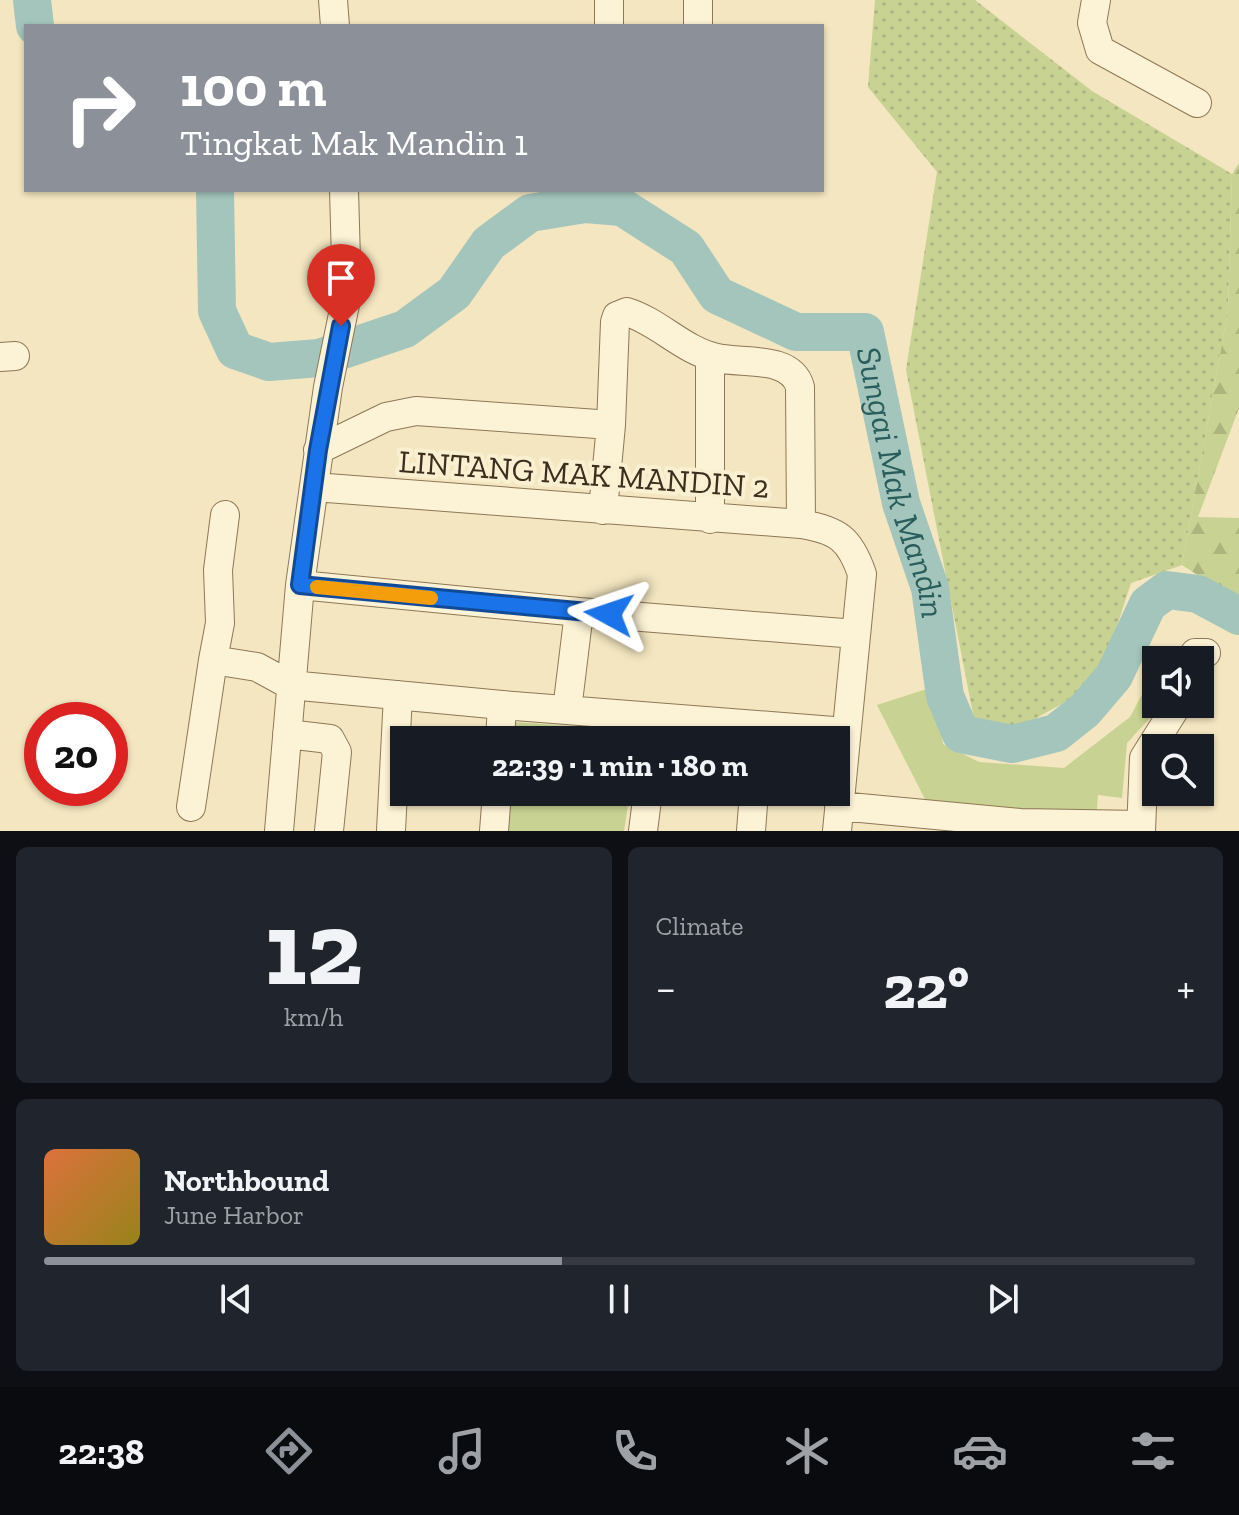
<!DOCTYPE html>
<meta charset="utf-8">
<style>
:root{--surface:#171b24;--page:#20242c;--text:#f1f3f6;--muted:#9ea1a6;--line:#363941;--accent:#8c9099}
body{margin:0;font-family:"Zilla Slab",serif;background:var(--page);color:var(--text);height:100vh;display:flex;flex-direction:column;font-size:30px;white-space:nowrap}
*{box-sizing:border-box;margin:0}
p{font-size:26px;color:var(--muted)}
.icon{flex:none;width:44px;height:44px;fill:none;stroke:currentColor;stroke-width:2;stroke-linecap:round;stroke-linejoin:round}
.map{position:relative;height:831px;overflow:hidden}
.details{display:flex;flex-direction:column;gap:16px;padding:16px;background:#0d0f14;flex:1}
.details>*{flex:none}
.hud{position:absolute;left:24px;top:24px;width:800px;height:168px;border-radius:0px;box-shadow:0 2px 6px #0004;background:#8c9099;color:#fff;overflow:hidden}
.controls{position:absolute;left:1142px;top:646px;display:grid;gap:16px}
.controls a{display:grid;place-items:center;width:72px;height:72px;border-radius:0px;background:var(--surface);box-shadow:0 2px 6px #0004;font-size:40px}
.speed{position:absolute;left:24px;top:702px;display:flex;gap:16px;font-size:40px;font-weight:700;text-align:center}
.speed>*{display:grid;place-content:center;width:104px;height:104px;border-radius:50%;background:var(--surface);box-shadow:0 2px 6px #0004;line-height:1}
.speed .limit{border:12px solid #d22;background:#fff;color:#111}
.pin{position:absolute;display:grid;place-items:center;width:68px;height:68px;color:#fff;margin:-82px -34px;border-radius:50% 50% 50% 0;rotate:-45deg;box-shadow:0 0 8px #0007}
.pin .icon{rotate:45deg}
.me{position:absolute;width:88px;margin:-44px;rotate:275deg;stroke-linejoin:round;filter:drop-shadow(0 0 6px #0008)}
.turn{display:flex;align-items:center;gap:28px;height:168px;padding:0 24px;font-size:36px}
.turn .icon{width:104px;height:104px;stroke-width:2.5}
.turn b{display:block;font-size:56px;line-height:68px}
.big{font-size:60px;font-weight:800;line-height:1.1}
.details .card{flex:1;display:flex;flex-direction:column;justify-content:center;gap:12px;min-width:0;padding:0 28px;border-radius:12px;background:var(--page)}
.details .dial{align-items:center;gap:0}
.dial b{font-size:104px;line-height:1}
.song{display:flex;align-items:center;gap:24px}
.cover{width:96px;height:96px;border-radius:12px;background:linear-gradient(135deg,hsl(20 70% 55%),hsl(50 70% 35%))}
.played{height:8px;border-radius:4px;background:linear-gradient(90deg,var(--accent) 45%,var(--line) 45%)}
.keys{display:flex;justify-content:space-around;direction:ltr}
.heat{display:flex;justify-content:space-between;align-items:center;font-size:44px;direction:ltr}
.details .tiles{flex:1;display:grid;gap:16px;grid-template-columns:1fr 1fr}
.card:last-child{grid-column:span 2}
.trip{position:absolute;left:390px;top:726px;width:460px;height:80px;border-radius:0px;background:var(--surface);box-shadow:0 2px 6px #0004;font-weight:800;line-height:80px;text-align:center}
.dock{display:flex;height:128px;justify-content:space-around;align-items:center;background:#090b0e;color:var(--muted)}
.dock .icon{width:56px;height:56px}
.dock .active{color:var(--accent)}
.dock b{font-size:36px;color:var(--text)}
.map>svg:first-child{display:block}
</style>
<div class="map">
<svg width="1239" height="831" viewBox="0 0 1239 831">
<defs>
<pattern id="grass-dots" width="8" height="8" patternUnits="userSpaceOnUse" patternTransform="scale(2)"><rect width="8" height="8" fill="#c8d293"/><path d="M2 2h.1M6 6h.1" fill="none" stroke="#adb57e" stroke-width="1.8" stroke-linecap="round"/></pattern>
<pattern id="forest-firs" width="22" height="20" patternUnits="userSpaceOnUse" patternTransform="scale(2)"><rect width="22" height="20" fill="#c8d293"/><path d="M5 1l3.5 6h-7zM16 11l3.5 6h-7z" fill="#adb57e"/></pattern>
</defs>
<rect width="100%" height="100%" fill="#f3e6c0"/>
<path fill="url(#grass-dots)" d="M875,0h100l117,91 140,83 -4,136 -46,255 -51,18 -33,101 -80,44 -44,-9 -68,-349 31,-198 -69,-85z"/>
<path fill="url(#forest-firs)" d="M1239,163v245l-41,109 41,1v84l-57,-37 46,-255 4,-136z"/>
<path fill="#c8d293" d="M1156,668v36h7l-36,39 -5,55 -24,-3 -2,26 -166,-12 -53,-104 59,-19 7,58 36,18 85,6 66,-51z
M514,722l125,9 -2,9h-124z
M509,792h121l-6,39h-118z"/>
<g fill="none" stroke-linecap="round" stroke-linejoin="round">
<g stroke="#a4c5bc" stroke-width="38">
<path d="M32,0l3,26"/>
<path id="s1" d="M215,190l2,121 18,39 34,12 50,-4 86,-29 49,-36 35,-50 41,-30 55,-9 37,3 64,41 31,47 79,37h69l36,171 29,85 15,108 16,38 51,10 44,-11 29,-23 29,-34 34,-72 19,-14 31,4 41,22"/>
</g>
<defs>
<path id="minor" d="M333,0l2,26
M609,0v26
M1096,0l-4,23 8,27 97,53
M698,26v-26
M0,357l15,-1
M318,450l68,-33 30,-6 195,14
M314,487l487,37c37,6 49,15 61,50l-25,257
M603,510l8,-85 4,-103 2,-6 10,-4c32,10 57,39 90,46 26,6 74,-3 83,29l1,137
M225,515l-7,55 2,53 -7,37 44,7 33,18 212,20 344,27
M710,519v-163
M300,585l279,27 277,22
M1190,660l5,-7h11
M567,710l12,-98
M287,734l43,5 7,13 -8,79
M500,740l2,-35
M839,806l181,17 121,2
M191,807l22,-147
M279,831l21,-246 28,-198 19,-92 -3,-105
M391,831l7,-136
M494,831l3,-39
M643,831l5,-39
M751,831l3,-39
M1141,831l3,-73 34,-54"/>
</defs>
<use href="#minor" stroke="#8e7756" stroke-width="30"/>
<use href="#minor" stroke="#fcf2d5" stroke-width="28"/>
</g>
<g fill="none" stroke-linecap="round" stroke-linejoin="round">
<defs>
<path id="route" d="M341,326l-23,124 -18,135 309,29"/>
</defs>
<use href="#route" stroke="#114b97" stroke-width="20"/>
<use href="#route" stroke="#1a73e8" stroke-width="14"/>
<path stroke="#f59e0b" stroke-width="14" d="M317,587l114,11"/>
</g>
<g text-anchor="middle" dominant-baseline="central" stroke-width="8" stroke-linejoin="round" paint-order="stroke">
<g font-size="32" fill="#3c2d1c" stroke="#f9f0d1">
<text transform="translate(584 474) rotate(4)">LINTANG MAK MANDIN 2</text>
</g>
<g font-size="34" font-style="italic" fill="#295e5d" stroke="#f9f0d1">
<text stroke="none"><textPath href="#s1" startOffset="1050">Sungai Mak Mandin</textPath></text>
</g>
</g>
</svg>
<div class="controls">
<a><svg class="icon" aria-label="sound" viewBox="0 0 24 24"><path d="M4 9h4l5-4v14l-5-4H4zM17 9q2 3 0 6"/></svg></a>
<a><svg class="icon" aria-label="search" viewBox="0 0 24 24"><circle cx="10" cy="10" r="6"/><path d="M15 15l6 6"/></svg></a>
</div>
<div class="speed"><div class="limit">20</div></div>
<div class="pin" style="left:341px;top:326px;background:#d93025"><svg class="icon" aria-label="arrive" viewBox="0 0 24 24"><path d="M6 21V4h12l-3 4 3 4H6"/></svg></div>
<svg class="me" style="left:609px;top:614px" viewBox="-20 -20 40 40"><path d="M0-17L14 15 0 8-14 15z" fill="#1a73e8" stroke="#fff" stroke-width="4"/></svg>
<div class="trip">22:39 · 1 min · 180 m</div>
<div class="hud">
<div class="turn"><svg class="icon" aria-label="right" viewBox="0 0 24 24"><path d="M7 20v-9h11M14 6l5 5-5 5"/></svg><div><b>100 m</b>Tingkat Mak Mandin 1</div></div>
</div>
</div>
<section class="details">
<div class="tiles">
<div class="card dial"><b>12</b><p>km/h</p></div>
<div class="card"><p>Climate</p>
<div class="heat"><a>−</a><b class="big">22°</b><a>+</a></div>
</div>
<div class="card">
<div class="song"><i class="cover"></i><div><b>Northbound</b><p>June Harbor</p></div></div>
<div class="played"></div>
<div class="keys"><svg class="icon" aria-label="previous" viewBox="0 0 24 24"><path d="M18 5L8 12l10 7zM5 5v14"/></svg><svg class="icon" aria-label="pause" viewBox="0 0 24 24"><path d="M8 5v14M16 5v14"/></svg><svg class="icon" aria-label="next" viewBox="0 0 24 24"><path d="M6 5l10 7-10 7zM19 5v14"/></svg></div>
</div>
</div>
</section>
<nav class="dock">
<b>22:38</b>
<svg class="icon active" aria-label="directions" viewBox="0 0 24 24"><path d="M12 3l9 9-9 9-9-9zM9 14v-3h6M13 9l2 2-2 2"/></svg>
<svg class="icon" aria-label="music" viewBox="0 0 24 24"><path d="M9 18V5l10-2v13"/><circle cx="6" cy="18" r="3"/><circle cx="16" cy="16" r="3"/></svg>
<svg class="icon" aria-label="phone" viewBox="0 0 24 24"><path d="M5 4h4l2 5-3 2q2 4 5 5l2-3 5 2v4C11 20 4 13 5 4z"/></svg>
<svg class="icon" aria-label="climate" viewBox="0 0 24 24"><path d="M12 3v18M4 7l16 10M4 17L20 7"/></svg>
<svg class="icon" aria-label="car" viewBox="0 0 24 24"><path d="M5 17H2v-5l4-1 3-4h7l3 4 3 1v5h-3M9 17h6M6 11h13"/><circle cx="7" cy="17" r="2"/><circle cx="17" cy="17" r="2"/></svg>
<svg class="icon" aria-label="filters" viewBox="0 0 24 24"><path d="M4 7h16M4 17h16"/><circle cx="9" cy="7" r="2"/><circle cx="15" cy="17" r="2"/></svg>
</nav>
